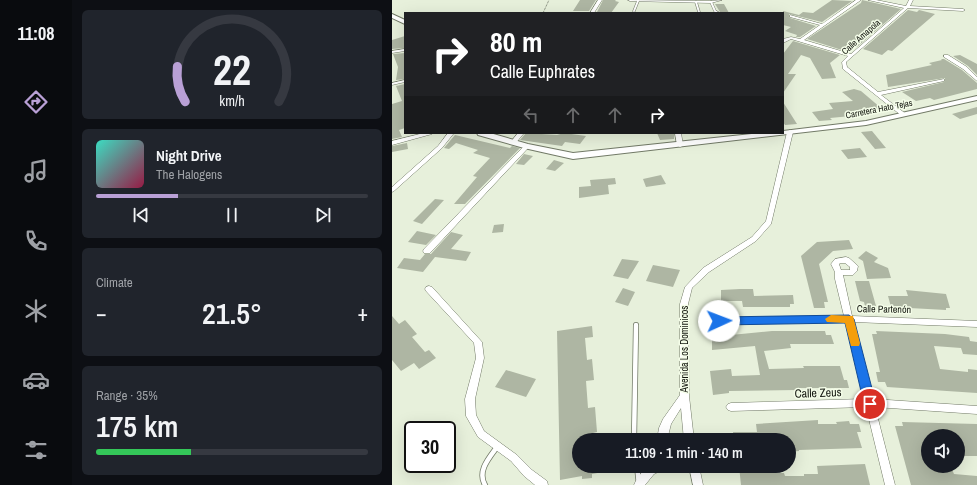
<!DOCTYPE html>
<meta charset="utf-8">
<style>
:root{--surface:#171b24;--page:#20242c;--text:#f1f3f6;--muted:#9ea1a6;--line:#363941;--accent:#b9a0d6}
body{margin:0;font-family:"Archivo Narrow",sans-serif;background:var(--page);color:var(--text);height:100vh;display:flex;flex-direction:column;font-size:15px;white-space:nowrap}
*{box-sizing:border-box;margin:0}
p{font-size:13px;color:var(--muted)}
.icon{flex:none;width:22px;height:22px;fill:none;stroke:currentColor;stroke-width:2;stroke-linecap:round;stroke-linejoin:round}
.map{position:relative;flex:1;overflow:hidden}
.panel{display:flex;flex-direction:column;gap:10px;padding:10px;background:#0d0f14;width:320px}
.panel>*{flex:none}
.guide{position:absolute;left:12px;top:12px;width:380px;height:122px;border-radius:0px;box-shadow:0 4px 16px #0002;background:#202124;color:#fff;overflow:hidden}
.tools{position:absolute;left:529px;top:429px;display:grid;gap:8px}
.tools a{display:grid;place-items:center;width:44px;height:44px;border-radius:50%;background:var(--surface);box-shadow:0 4px 16px #0002;font-size:20px}
.speed{position:absolute;left:12px;top:421px;display:flex;gap:8px;font-size:20px;font-weight:700;text-align:center}
.speed>*{display:grid;place-content:center;width:52px;height:52px;border-radius:50%;background:var(--surface);box-shadow:0 4px 16px #0002;line-height:1}
.speed .limit{border:2px solid #111;border-radius:6px;background:#fff;color:#111}
.pin{position:absolute;display:grid;place-items:center;width:34px;height:34px;color:#fff;margin:-17px;border:2px solid #fff;border-radius:50%;box-shadow:0 1px 4px #0007}
.me{position:absolute;width:44px;margin:-22px;rotate:88deg;stroke-linejoin:round;filter:drop-shadow(0 0 3px #0008)}
.turn{display:flex;align-items:center;gap:14px;height:84px;padding:0 20px;font-size:18px}
.turn .icon{width:52px;height:52px;stroke-width:2.5}
.turn b{display:block;font-size:28px;line-height:34px}
.lanes{display:flex;align-items:center;height:38px;padding:0 20px;background:#0003;justify-content:center;gap:20px;direction:ltr}
.lanes .off{opacity:.35}
.big{font-size:30px;font-weight:600;line-height:1.1}
.panel .tile{flex:1;display:flex;flex-direction:column;justify-content:center;gap:6px;min-width:0;padding:0 14px;border-radius:6px;background:var(--page)}
.panel .dial{align-items:center;gap:0}
.dial svg{height:104px;overflow:visible;fill:none;stroke:var(--line);stroke-width:7;stroke-linecap:round;text-anchor:middle}
.dial text{fill:var(--text);stroke:none}
.song{display:flex;align-items:center;gap:12px}
.cover{width:48px;height:48px;border-radius:6px;background:linear-gradient(135deg,hsl(170 70% 55%),hsl(340 70% 35%))}
.played{height:4px;border-radius:2px;background:linear-gradient(90deg,var(--accent) 30%,var(--line) 30%)}
.keys{display:flex;justify-content:space-around;direction:ltr}
.heat{display:flex;justify-content:space-between;align-items:center;font-size:22px;direction:ltr}
.charge{height:6px;border-radius:3px;background:linear-gradient(90deg,#34c759 35%,var(--line) 0)}
.trip{position:absolute;left:180px;top:433px;width:224px;height:40px;border-radius:20px;background:var(--surface);box-shadow:0 4px 16px #0002;font-weight:600;line-height:40px;text-align:center}
main{display:flex;flex:1;min-height:0}
.tab-bar{display:flex;flex-direction:column;width:72px;justify-content:space-around;align-items:center;background:#090b0e;color:var(--muted)}
.tab-bar .icon{width:28px;height:28px}
.tab-bar .on{color:var(--accent)}
.tab-bar b{font-size:18px;color:var(--text)}
.map>svg:first-child{display:block}
</style>
<main>
<nav class="tab-bar">
<b>11:08</b>
<svg class="icon on" aria-label="directions" viewBox="0 0 24 24"><path d="M12 3l9 9-9 9-9-9zM9 14v-3h6M13 9l2 2-2 2"/></svg>
<svg class="icon" aria-label="music" viewBox="0 0 24 24"><path d="M9 18V5l10-2v13"/><circle cx="6" cy="18" r="3"/><circle cx="16" cy="16" r="3"/></svg>
<svg class="icon" aria-label="phone" viewBox="0 0 24 24"><path d="M5 4h4l2 5-3 2q2 4 5 5l2-3 5 2v4C11 20 4 13 5 4z"/></svg>
<svg class="icon" aria-label="climate" viewBox="0 0 24 24"><path d="M12 3v18M4 7l16 10M4 17L20 7"/></svg>
<svg class="icon" aria-label="car" viewBox="0 0 24 24"><path d="M5 17H2v-5l4-1 3-4h7l3 4 3 1v5h-3M9 17h6M6 11h13"/><circle cx="7" cy="17" r="2"/><circle cx="17" cy="17" r="2"/></svg>
<svg class="icon" aria-label="filters" viewBox="0 0 24 24"><path d="M4 7h16M4 17h16"/><circle cx="9" cy="7" r="2"/><circle cx="15" cy="17" r="2"/></svg>
</nav>
<section class="panel">
<div class="tile dial"><svg viewBox="0 0 100 80">
<path d="M14 69A42 42 0 1 1 86 69"/>
<path d="M14 69A42 42 0 0 1 8 42" stroke="#b9a0d6"/>
<text x="50" y="56" font-size="32" font-weight="700">22</text>
<text x="50" y="72" font-size="11">km/h</text>
</svg></div>
<div class="tile">
<div class="song"><i class="cover"></i><div><b>Night Drive</b><p>The Halogens</p></div></div>
<div class="played"></div>
<div class="keys"><svg class="icon" aria-label="previous" viewBox="0 0 24 24"><path d="M18 5L8 12l10 7zM5 5v14"/></svg><svg class="icon" aria-label="pause" viewBox="0 0 24 24"><path d="M8 5v14M16 5v14"/></svg><svg class="icon" aria-label="next" viewBox="0 0 24 24"><path d="M6 5l10 7-10 7zM19 5v14"/></svg></div>
</div>
<div class="tile"><p>Climate</p>
<div class="heat"><a>−</a><b class="big">21.5°</b><a>+</a></div>
</div>
<div class="tile"><p>Range · 35%</p><b class="big">175 km</b><div class="charge"></div></div>
</section>
<div class="map">
<svg width="585" height="485" viewBox="0 0 585 485">
<rect width="100%" height="100%" fill="#e7f0db"/>
<path fill="#aeb6a3" d="M188,0h16l-7,11h-16z
M211,0h13l-1,1 4,1 -8,11h-12l1,-1h-3z
M440,0l20,1 -30,21 -33,-8 1,4 26,8 -16,11h-4l1,-2 -12,-4 6,-4 -8,-2v-14l16,4 4,-3 10,1z
M470,0l39,9 -44,38 -5,-1 -7,5 -38,-12 54,-36z
M323,4h9l5,9 -9,-1z
M516,10l9,2 2,-2 16,4 -43,37 -4,-1 -6,5 -19,-6z
M13,36v12l-13,1v-9z
M401,41l47,14 -10,8 6,15 -14,1 -12,-21 -9,-3 -13,19h8l-13,19v-39z
M13,53v26l-9,1 2,-13 -5,-13z
M568,55l17,9v11l-9,-9 -15,-10z
M549,59h3l18,11 15,13v6l-43,11 -4,-2 -14,3 -14,-9 42,-10 1,-4 -57,9 -2,-12 46,-10 -3,-2 13,-3z
M13,84v44l-6,2 3,7 -10,2v-35l10,-3 -6,-15z
M462,89l7,2 20,17 -21,4 2,3 -32,3 2,2 -13,1 -7,-9 21,-3 -4,-6 24,-2 -11,-9z
M391,102l14,22 -12,1 -2,-3z
M585,107v7l-17,5 -8,-5z
M480,131l14,17 -11,1 -14,-17z
M134,133l31,2 7,-2 22,3 -6,8 -15,-2 -3,4 -42,-6z
M265,133h17v6l-14,1z
M63,135l55,13 2,-2 8,2 -55,56h-11l23,-27 -4,-1 17,-18 -17,-5 5,-3 -22,-7 -7,6 -5,-1z
M15,143l1,6 -16,3v-6z
M468,148l7,9 -19,2 -7,-9z
M132,154l9,2 -9,9 -8,-1z
M162,160l10,3 -9,8 -9,-2z
M269,175l5,9 -20,3 -3,-8z
M223,178l1,6 -8,1 1,9 -30,4v-11l12,-1 -1,-6z
M43,199l9,1 -22,24 -9,-3z
M112,224l-1,8 -11,1 2,-8z
M25,231l19,4 -10,10 -18,-3z
M59,232l12,3 -12,14 20,3 -5,9 -31,-4 -12,15 -26,-4 7,-10 16,2 5,-6h6z
M457,240l4,9 -20,2 -14,13 9,38h-4l1,6h-11l-13,-52 16,-14z
M474,251l12,7 -4,4 14,6 3,10 -24,1 -4,-18 -5,-3z
M230,259l17,2 -11,18 -15,-3z
M261,265l27,5 -7,17 -27,-6z
M463,281h14l7,25h-11l-1,-4 -4,-1z
M231,288l12,4 -7,14 -13,-4z
M348,289h13l1,7 39,-1 1,9h-4v3h-47l-1,-6h-21v-11z
M514,290l40,4 4,14h-4v2l-55,-3 -3,-11h20z
M0,316l7,8 6,-4 12,14 -5,3 13,15 4,-2 7,8 -17,11 -5,-6 -13,8 -9,-11z
M200,326l1,11 -8,1 2,22 5,-1 2,21 -8,1 2,27 7,-1 2,25 -8,2v6h-10v26h35v4l-22,4v4l-10,1v-3l-22,4 -3,-149z
M380,331h53l1,4h5l3,9h-44l1,4 -27,3 5,18 35,-1 -1,-2h37l4,14h3l2,8h-53l1,2 -68,1v2l-16,2 -3,-24 21,-2 1,7 28,-1 -5,-29 -43,4v-12l19,-1v-2z
M484,331l69,3 24,3 1,4 7,1v13l-14,-1 -2,-6 -27,-2 6,23 28,3v-3l9,1v23l-90,-6 -2,-5h-7l-2,-10h4l-8,-38h5z
M114,370l30,9 -10,18 -31,-10z
M426,420v4h19l-1,-2 13,-1 1,3h9l2,8h-4l5,16 -63,2v1l-10,1v-12h-55l-1,-8h24l-1,-8z
M510,422l75,2v32h-19v-20h-30v14h-5l4,17h24l3,7 23,2v9h-66l-16,-59h8z
M473,464l5,21h-129l-2,-19h19l1,3h17v4h8l1,3h19v-2h14l-1,-8z"/>
<g fill="none" stroke-linecap="round" stroke-linejoin="round">
<defs>
<path id="lane-far1" d="M304,2l3,10
M319,2l4,9 3,2
M242,11l4,-10"/>
<path id="lane" d="M242,440l2,-115
M245,466l2,19
M93,485c-8,-14 4,-27 12,-38"/>
<path id="street" d="M206,0h4l-8,13h-4z
M236,0l83,1 11,-1 -11,3 -81,-2z
M464,0h5l-57,40 47,14 53,-46 -36,-8h8l30,6 3,-6h4l-3,6 53,3 2,1 -2,1 -55,-3 -62,54 1,5 31,25 66,-13v2l-63,14 25,19v2h-4l-59,-47 -1,-7 6,-6 -57,-17 -8,4v-4l8,-2 9,2 20,-14 -30,-8v-2l32,9z
M13,49v2l-13,2v-2z
M552,55h4l19,12 10,10v4l-14,-12 -19,-12z
M13,80v2l-13,3v-2z
M398,130l3,2 -22,92 -15,17 -47,31 -17,16 -4,16 1,92 5,44h-10l-3,-32 -10,16 -4,16h-10l2,-12 4,-9 17,-24v-91l5,-17 18,-19 49,-31 14,-16 21,-89z
M32,133h9l-1,1 -40,11v-4z
M56,133h6l-12,15 -48,43 -2,1v-5l46,-41z
M126,133h6l-9,11h-4l-1,-1z
M283,133h6l2,12 -1,1 -2,1 -3,-2z
M135,144l3,2 -1,1 -99,106h-6l-1,-2 1,-2 101,-104z
M454,257l3,1 9,8 -1,5 -4,4h-10l9,41 125,5v6l-123,-5 19,77 104,7v8l-102,-7 20,78h-10l-19,-78 -135,4 -3,-1 -2,-3 2,-3 3,-1 133,-4 -18,-77 -127,2 -3,-1 -1,-2 1,-2 3,-1 125,-2 -9,-37v-7l-4,-8 4,-5zM448,263h5l5,4v3h-9l-2,-6z
M37,286l3,1 50,55 2,16 -9,41 1,16 8,16 33,24 15,15 15,11 1,4h-13l-11,-9 -13,-15 -33,-24 -12,-21 -1,-17 11,-41 -2,-15 -48,-52 -1,-2 1,-2z
M258,466h15l-1,3 -10,5 -9,11h-11c3,-7 9,-16 16,-19z
M297,466h10l4,19h-10z"/>
<path id="secondary" d="M0,14l13,6v4l-13,-6z
M585,96v4l-111,25 -293,34 -49,-11 -46,-13 -1,-2h13l38,11 45,9 188,-20h22v-2l83,-10z"/>
</defs>
<use href="#lane-far1" stroke="#727a67" stroke-width="3"/>
<use href="#lane" stroke="#727a67" stroke-width="6"/>
<use href="#street" stroke="#727a67" stroke-width="1"/>
<use href="#secondary" stroke="#727a67" stroke-width="2"/>
<path stroke="#929989" stroke-width="1" stroke-dasharray="2.5 1" stroke-linecap="butt" d="M151,13l6,-13"/>
<use href="#lane-far1" stroke="#fff" stroke-width="2"/>
<use href="#lane" stroke="#fff" stroke-width="4.5"/>
<use href="#street" fill="#fff" fill-rule="evenodd"/>
<use href="#secondary" fill="#fff" fill-rule="evenodd"/>
</g>
<path fill="#1a73e8" stroke="#114b97" d="M457,315l5,4 22,85 -2,3 -4,2 -4,-2 -2,-3 -19,-81 -126,2 -5,-4 5,-4z"/>
<path fill="#f59e0b" d="M439,315l22,1 7,27 -1,3h-8l-6,-23 -18,-1 -2,-3z"/>
<g text-anchor="middle" dominant-baseline="central" stroke-width="3" stroke-linejoin="round" paint-order="stroke">
<g font-size="9" fill="#13160f" stroke="#f4fde8">
<text transform="translate(469 37) rotate(-41)">Calle Amapola</text>
<text transform="translate(487 109) rotate(-11)">Carretera Hato Tejas</text>
</g>
<g font-size="10" fill="#13160f" stroke="#f4fde8">
<text transform="translate(492 309) rotate(1)">Calle Partenón</text>
<text transform="translate(292 349) rotate(-90)">Avenida Los Dominicos</text>
</g>
<g font-size="12" fill="#13160f" stroke="#f4fde8">
<text transform="translate(426 393) rotate(-2)">Calle Zeus</text>
</g>
</g>
</svg>
<div class="tools">
<a><svg class="icon" aria-label="sound" viewBox="0 0 24 24"><path d="M4 9h4l5-4v14l-5-4H4zM17 9q2 3 0 6"/></svg></a>
</div>
<div class="speed"><div class="limit">30</div></div>
<div class="pin" style="left:478px;top:404px;background:#d93025"><svg class="icon" aria-label="arrive" viewBox="0 0 24 24"><path d="M6 21V4h12l-3 4 3 4H6"/></svg></div>
<svg class="me" style="left:327px;top:321px" viewBox="-20 -20 40 40"><circle r="19" fill="#fff"/><path d="M0-13L10 11 0 6-10 11z" fill="#1a73e8"/></svg>
<div class="trip">11:09 · 1 min · 140 m</div>
<div class="guide">
<div class="turn"><svg class="icon" aria-label="right" viewBox="0 0 24 24"><path d="M7 20v-9h11M14 6l5 5-5 5"/></svg><div><b>80 m</b>Calle Euphrates</div></div>
<div class="lanes"><svg class="icon off" aria-label="left" viewBox="0 0 24 24"><path d="M17 20v-9H6M10 6l-5 5 5 5"/></svg><svg class="icon off" aria-label="ahead" viewBox="0 0 24 24"><path d="M12 20V5M6 11l6-6 6 6"/></svg><svg class="icon off" aria-label="ahead" viewBox="0 0 24 24"><path d="M12 20V5M6 11l6-6 6 6"/></svg><svg class="icon" aria-label="right" viewBox="0 0 24 24"><path d="M7 20v-9h11M14 6l5 5-5 5"/></svg></div>
</div>
</div>
</main>
